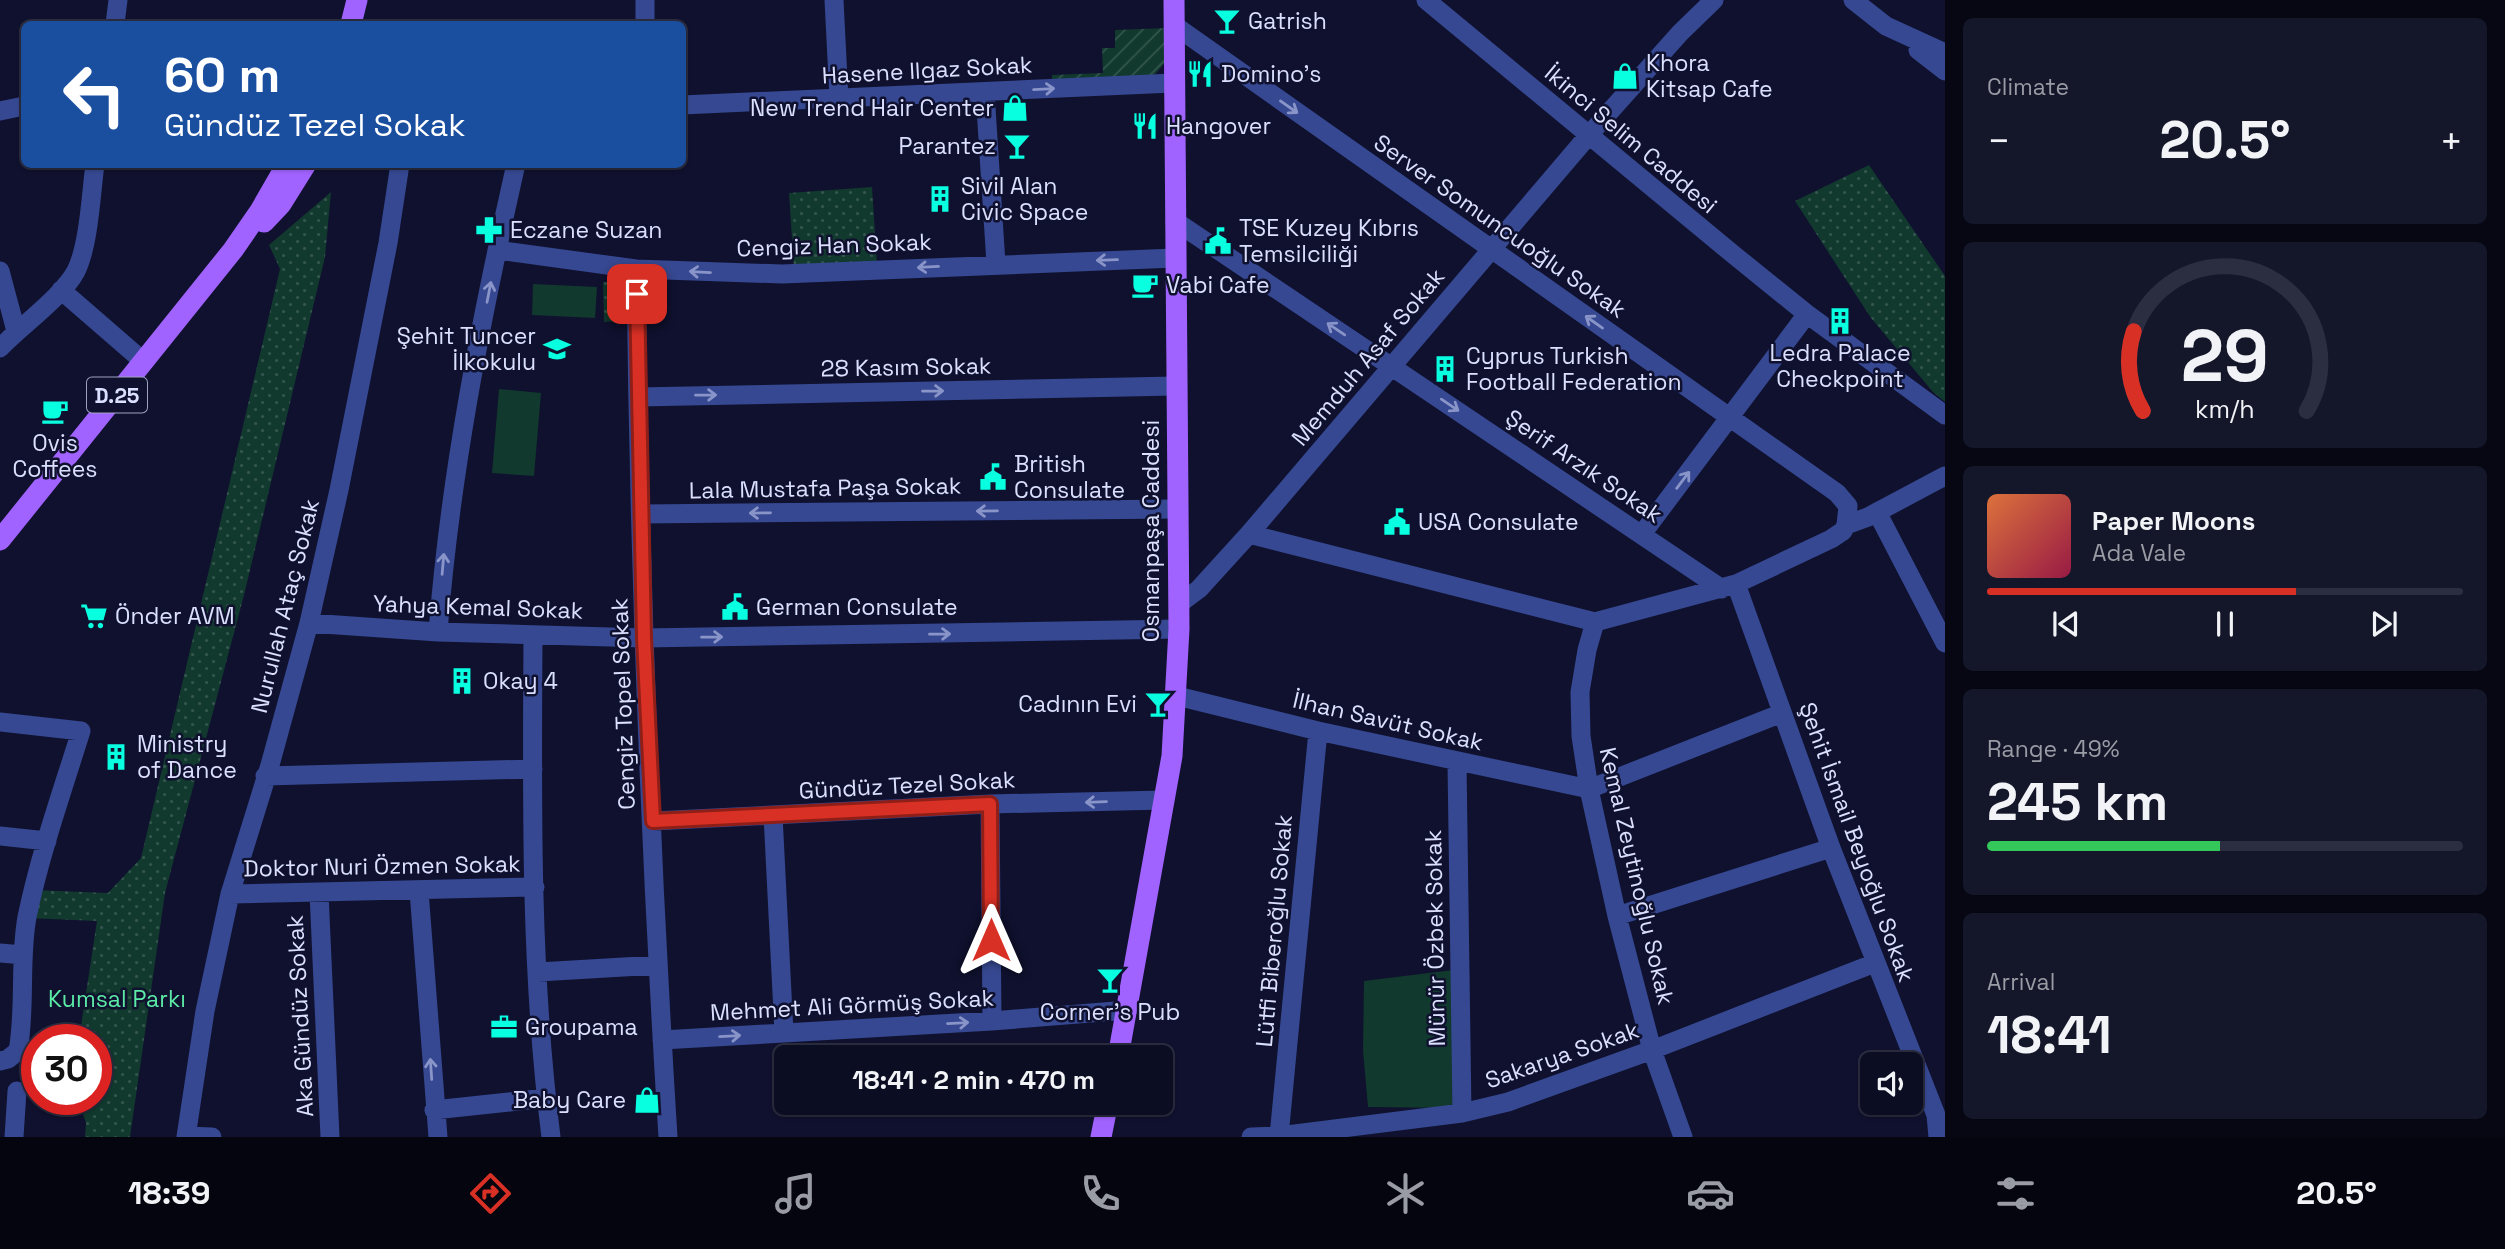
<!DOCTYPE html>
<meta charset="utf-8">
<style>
:root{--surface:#0b0d22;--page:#14162a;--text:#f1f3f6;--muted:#9a9ca5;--line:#2b2d40;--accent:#d93025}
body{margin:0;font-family:"Space Grotesk",sans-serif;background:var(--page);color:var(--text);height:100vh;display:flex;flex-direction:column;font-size:26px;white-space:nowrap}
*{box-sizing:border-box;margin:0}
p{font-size:23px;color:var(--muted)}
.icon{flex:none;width:38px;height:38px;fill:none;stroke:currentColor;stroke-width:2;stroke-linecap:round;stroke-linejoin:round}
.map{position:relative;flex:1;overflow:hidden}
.drawer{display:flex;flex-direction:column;gap:18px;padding:18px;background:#060713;width:560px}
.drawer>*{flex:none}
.banner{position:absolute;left:21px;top:21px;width:665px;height:147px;border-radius:10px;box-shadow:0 2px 5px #0004,0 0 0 2px var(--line);background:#1a4fa0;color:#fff;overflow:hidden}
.tools{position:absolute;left:1860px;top:1052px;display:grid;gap:14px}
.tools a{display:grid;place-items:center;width:63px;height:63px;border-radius:10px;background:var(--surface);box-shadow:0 2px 5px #0004,0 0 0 2px var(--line);font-size:35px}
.speed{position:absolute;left:21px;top:1024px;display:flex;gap:14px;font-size:35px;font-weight:700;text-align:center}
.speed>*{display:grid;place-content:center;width:91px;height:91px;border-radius:50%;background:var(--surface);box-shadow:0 2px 5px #0004,0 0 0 2px var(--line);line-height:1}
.speed .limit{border:10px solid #d22;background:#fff;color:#111}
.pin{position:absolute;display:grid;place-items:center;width:60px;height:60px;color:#fff;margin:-30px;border-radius:14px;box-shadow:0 4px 10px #0006}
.me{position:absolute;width:77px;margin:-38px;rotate:0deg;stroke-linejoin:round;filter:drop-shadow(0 0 5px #0008)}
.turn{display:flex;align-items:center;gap:24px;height:147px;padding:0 28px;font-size:32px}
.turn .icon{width:91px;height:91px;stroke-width:2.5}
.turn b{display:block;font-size:49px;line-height:60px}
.big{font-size:52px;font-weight:700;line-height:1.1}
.drawer .tile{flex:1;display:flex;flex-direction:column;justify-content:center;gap:10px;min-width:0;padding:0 24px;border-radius:10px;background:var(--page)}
.drawer .dial{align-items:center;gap:0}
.dial svg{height:182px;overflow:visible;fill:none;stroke:var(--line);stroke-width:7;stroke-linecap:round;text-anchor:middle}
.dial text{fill:var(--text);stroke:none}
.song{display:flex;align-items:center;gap:21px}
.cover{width:84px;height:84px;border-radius:10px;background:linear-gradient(135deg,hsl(20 70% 55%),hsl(340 70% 35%))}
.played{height:7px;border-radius:4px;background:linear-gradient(90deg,var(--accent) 65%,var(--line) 65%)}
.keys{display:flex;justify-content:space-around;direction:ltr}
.heat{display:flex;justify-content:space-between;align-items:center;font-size:38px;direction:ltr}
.charge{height:10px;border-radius:5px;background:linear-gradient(90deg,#34c759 49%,var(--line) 0)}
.trip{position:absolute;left:774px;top:1045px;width:399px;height:70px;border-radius:10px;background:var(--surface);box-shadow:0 2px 5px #0004,0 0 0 2px var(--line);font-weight:700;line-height:70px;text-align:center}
.dock{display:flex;height:112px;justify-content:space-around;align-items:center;background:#04050e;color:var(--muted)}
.dock .icon{width:49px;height:49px}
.dock .current{color:var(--accent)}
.dock b{font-size:32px;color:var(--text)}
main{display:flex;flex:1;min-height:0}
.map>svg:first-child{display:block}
</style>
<main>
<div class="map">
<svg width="1945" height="1137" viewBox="0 0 1945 1137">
<defs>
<pattern id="park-dots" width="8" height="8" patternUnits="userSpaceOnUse" patternTransform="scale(1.75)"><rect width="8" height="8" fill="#11392e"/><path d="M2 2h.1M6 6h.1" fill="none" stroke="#33554d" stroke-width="1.8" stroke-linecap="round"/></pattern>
<pattern id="garden-furrows" width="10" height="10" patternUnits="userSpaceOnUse" patternTransform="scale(1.75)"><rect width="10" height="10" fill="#11392e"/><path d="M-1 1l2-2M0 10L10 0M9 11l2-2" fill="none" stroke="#33554d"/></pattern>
</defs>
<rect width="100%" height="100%" fill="#0f112e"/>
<path fill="#11392e" d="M533,284l64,3 -2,31 -63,-3z
M499,389l42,4 -7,83 -42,-3z
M1453,970v138l-85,-1 -5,-56 1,-70z"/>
<path fill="url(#park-dots)" d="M1869,165l76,111v126l-12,-10 -62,-74 -76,-117z
M872,187l5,77 -83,5 -5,-76z
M331,192l-6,65 -81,338 -79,298 -35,244h-45l1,-14 -8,-24h18v-59l-17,-1 18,-118 -70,-3 7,-28 74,3 33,-35 139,-589 -11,-24z
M603,282h17v39l-16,1z"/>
<path fill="url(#garden-furrows)" d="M1168,28l1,30 -18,21 -99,4v-8l51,-2 -1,-25h13v-18z"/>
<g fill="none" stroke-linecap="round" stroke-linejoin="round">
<path stroke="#364891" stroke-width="19" d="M645,0v24
M834,0l5,99
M1426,0l308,255 73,59 138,101
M1853,0l33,26 59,27
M115,24l3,-24
M1174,25l663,468 11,13 -2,19
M1918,50l27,21
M985,92l11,172
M682,105l491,-22
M0,111l24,-5
M1175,221l547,368
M497,250l139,19 146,5 393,-16
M636,269c3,289 14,579 32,868
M0,271l16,60
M61,290l83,72
M0,348c21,-22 63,-52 76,-77 13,-26 15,-77 19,-107
M638,397l538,-11
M1877,512l68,131
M641,514l537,-5
M1249,534l346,88 141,-38 95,-45 12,-8 3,-6 22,-8 77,-41
M1642,534l165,-220
M1736,584l95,264 105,267 2,22
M1179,604l20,-15 50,-55 339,-398 92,-103 34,-33
M1595,622l-8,28 -7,42 1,44 8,53 28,127 35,134 31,87
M309,623l129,9 206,6 535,-9
M438,632c12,-157 43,-313 78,-468
M533,636c-1,167 -3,335 18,501
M1177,696l141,35 271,58 193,-76
M0,722l81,9c-19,61 -41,123 -54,186 -8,44 -1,90 -9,134l-10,8 -8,2
M1457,763l5,350
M265,776l268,-7
M990,804l2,217
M773,815l11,218
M653,821l337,-17 174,-4
M0,836l47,5
M419,891l19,246
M319,893l11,244
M230,894l305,-7
M1617,916l214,-68
M0,953l23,2
M538,972l120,-7
M662,1040l330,-19 136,-11
M434,1110l112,-12
M186,1136l26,1
M1279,1136l39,-405
M14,1137l3,-46
M186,1137l19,-126 25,-117 40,-129 39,-142 30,-133 49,-247 12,-79
M1251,1137l28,-1 183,-23 46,-11 144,-52 223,-87"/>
<path stroke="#a163ff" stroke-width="21" d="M351,24l6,-24
M264,222l17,-18 25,-40
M0,540l233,-290 27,-39 27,-47
M1118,1057l54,-301 7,-127 -5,-629
M1101,1137l7,-35"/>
</g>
<defs><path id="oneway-shaft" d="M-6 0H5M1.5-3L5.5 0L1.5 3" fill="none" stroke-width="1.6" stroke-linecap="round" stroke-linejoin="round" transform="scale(1.75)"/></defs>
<g stroke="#8994c8">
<use href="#oneway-shaft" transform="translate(1044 89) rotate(-3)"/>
<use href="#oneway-shaft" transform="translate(1289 107) rotate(35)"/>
<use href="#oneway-shaft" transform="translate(1107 260) rotate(178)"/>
<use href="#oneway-shaft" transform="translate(928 267) rotate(177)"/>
<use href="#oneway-shaft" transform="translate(700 272) rotate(-177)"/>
<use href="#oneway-shaft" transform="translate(489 292) rotate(-79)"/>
<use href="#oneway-shaft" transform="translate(1594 322) rotate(-145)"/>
<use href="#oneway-shaft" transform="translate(1336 329) rotate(-146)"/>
<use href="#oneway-shaft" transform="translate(933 391) rotate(-1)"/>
<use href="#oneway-shaft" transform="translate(706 395) rotate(-1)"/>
<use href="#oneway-shaft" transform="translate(1450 405) rotate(34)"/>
<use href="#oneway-shaft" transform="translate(1683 480) rotate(-53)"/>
<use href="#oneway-shaft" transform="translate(987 511) rotate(179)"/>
<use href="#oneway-shaft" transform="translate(760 513) rotate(179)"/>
<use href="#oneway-shaft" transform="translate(443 564) rotate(-85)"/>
<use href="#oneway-shaft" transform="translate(940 634) rotate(-1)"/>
<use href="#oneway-shaft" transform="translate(712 637) rotate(-1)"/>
<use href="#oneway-shaft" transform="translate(1096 802) rotate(178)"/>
<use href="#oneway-shaft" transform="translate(958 1023) rotate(-3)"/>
<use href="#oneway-shaft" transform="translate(730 1036) rotate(-3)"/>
<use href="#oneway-shaft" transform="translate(431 1069) rotate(-94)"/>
</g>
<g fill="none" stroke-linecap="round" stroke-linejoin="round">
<defs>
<path id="route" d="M637,294l7,344 9,183 337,-17 1,136"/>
</defs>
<use href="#route" stroke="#8d1f18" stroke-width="18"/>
<use href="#route" stroke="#d93025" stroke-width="12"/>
</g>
<defs>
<symbol id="bar-bare" viewBox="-9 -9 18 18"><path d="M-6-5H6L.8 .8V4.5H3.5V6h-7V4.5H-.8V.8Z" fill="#08ffdf" stroke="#0f112e" stroke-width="2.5" paint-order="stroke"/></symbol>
<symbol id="restaurant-bare" viewBox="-9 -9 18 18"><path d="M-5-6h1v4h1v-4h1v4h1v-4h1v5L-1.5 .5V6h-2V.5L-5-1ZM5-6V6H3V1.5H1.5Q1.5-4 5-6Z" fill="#08ffdf" stroke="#0f112e" stroke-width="2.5" paint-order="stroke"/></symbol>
<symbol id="shop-bare" viewBox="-9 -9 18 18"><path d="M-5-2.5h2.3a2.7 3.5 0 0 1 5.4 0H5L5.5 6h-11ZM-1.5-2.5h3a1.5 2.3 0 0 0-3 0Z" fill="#08ffdf" stroke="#0f112e" stroke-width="2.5" paint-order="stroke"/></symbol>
<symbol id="building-bare" viewBox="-9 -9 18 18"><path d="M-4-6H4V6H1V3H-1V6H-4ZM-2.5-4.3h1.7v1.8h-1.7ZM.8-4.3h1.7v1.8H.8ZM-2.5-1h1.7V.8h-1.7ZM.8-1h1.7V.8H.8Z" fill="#08ffdf" stroke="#0f112e" stroke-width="2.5" paint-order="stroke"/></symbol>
<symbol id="pharmacy-bare" viewBox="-9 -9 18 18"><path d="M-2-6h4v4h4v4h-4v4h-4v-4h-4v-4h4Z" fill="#08ffdf" stroke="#0f112e" stroke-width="2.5" paint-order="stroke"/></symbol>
<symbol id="civic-bare" viewBox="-9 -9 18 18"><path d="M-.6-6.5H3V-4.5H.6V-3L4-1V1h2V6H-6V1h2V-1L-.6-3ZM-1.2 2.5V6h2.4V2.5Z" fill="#08ffdf" stroke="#0f112e" stroke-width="2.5" paint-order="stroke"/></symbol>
<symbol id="cafe-bare" viewBox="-9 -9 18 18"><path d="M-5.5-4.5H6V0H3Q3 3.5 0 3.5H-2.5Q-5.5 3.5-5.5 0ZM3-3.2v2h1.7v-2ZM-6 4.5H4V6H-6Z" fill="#08ffdf" stroke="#0f112e" stroke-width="2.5" paint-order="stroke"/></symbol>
<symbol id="school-bare" viewBox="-9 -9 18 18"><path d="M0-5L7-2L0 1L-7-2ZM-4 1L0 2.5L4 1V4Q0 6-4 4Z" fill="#08ffdf" stroke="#0f112e" stroke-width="2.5" paint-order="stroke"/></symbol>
<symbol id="supermarket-bare" viewBox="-9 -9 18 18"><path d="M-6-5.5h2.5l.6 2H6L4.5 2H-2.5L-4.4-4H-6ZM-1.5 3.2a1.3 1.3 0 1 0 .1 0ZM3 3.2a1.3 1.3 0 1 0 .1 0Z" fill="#08ffdf" stroke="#0f112e" stroke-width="2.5" paint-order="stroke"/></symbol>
<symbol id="office-bare" viewBox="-9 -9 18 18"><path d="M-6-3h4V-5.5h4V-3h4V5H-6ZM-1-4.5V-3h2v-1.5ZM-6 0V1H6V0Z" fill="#08ffdf" stroke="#0f112e" stroke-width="2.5" paint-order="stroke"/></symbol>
</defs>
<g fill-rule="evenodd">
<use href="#bar-bare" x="1208" y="2" width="38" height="38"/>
<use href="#restaurant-bare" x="1181" y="55" width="38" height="38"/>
<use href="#shop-bare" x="1606" y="57" width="38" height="38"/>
<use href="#shop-bare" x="996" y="89" width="38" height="38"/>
<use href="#restaurant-bare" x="1126" y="107" width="38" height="38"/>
<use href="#bar-bare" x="998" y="127" width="38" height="38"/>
<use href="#building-bare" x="921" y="180" width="38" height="38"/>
<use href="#pharmacy-bare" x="470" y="211" width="38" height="38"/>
<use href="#civic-bare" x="1199" y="222" width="38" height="38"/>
<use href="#cafe-bare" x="1126" y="266" width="38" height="38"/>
<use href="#building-bare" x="1821" y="302" width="38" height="38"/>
<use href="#school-bare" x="538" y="330" width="38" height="38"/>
<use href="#building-bare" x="1426" y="350" width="38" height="38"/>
<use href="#cafe-bare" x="36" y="392" width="38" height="38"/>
<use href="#civic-bare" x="974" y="458" width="38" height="38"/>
<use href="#civic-bare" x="1378" y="503" width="38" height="38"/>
<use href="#civic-bare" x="716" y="588" width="38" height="38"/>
<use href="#supermarket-bare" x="75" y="597" width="38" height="38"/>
<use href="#building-bare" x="443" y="662" width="38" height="38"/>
<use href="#bar-bare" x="1139" y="685" width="38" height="38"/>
<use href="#building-bare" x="97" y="738" width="38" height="38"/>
<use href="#bar-bare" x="1091" y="961" width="38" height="38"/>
<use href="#office-bare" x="485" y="1008" width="38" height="38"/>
<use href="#shop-bare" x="628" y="1081" width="38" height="38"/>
</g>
<g text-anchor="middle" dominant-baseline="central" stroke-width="5" stroke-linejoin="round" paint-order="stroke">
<rect fill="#0f112e" stroke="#9ea2c0" stroke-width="2" x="87" y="377.5" width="60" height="35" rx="5"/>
<g font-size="21" font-weight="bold" fill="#dce0ff">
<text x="117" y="395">D.25</text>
</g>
<g font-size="23" fill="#dce0ff" stroke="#0f112e" text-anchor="start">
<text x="1248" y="21">Gatrish</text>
<text x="1646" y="63">Khora<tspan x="1646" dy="26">Kitsap Cafe</tspan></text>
<text x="1221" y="74">Domino's</text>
<text x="994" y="108" text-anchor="end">New Trend Hair Center</text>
<text x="1166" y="126">Hangover</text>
<text x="996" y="146" text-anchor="end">Parantez</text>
<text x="961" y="186">Sivil Alan<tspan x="961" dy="26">Civic Space</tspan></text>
<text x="1239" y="228">TSE Kuzey Kıbrıs<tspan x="1239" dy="26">Temsilciliği</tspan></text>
<text x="510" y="230">Eczane Suzan</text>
<text x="1166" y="285">Vabi Cafe</text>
<text x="536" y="336" text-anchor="end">Şehit Tuncer<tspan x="536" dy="26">İlkokulu</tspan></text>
<text x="1840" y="353" text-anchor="middle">Ledra Palace<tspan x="1840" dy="26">Checkpoint</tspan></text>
<text x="1466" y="356">Cyprus Turkish<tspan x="1466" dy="26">Football Federation</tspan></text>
<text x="55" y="443" text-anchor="middle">Ovis<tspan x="55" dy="26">Coffees</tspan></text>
<text x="1014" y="464">British<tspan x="1014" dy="26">Consulate</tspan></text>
<text x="1418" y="522">USA Consulate</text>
<text x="756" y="607">German Consulate</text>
<text x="115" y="616">Önder AVM</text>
<text x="483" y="681">Okay 4</text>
<text x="1137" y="704" text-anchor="end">Cadının Evi</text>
<text x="137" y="744">Ministry<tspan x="137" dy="26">of Dance</tspan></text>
<text x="1110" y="1012" text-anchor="middle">Corner's Pub</text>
<text x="525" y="1027">Groupama</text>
<text x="626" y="1100" text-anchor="end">Baby Care</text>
</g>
<g font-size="23" fill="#dce0ff" stroke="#0f112e">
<text transform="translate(927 70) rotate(-3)">Hasene Ilgaz Sokak</text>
<text transform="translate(1631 139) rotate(40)">İkinci Selim Caddesi</text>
<text transform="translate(1500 226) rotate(35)">Server Somuncuoğlu Sokak</text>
<text transform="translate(834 245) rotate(-2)">Cengiz Han Sokak</text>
<text transform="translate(1368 357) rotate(-50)">Memduh Asaf Sokak</text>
<text transform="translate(906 367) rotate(-1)">28 Kasım Sokak</text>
<text transform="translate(1584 466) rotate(34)">Şerif Arzık Sokak</text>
<text transform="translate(825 488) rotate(-1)">Lala Mustafa Paşa Sokak</text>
<text transform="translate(1151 531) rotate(-90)">Osmanpaşa Caddesi</text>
<text transform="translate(285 606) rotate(-76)">Nurullah Ataç Sokak</text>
<text transform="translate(478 607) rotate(2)">Yahya Kemal Sokak</text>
<text transform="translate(623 704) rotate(-92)">Cengiz Topel Sokak</text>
<text transform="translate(1388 721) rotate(13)">İlhan Savüt Sokak</text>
<text transform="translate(907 785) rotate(-3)">Gündüz Tezel Sokak</text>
<text transform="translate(1857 842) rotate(70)">Şehit İsmail Beyoğlu Sokak</text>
<text transform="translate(382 866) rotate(-1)">Doktor Nuri Özmen Sokak</text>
<text transform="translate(1637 876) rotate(77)">Kemal Zeytinoğlu Sokak</text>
<text transform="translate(1274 931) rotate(-85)">Lütfi Biberoğlu Sokak</text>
<text transform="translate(1435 938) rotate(-91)">Münür Özbek Sokak</text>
<text transform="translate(852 1005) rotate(-3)">Mehmet Ali Görmüş Sokak</text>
<text transform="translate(300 1016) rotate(-93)">Aka Gündüz Sokak</text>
<text transform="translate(1562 1055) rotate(-19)">Sakarya Sokak</text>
</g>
<g font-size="23" fill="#5ceba6" stroke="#0f112e">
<text x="117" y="999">Kumsal Parkı</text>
</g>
</g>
</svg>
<div class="tools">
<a><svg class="icon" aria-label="sound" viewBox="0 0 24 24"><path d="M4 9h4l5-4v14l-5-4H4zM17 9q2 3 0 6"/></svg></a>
</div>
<div class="speed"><div class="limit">30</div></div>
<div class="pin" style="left:637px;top:294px;background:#d93025"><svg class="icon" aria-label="arrive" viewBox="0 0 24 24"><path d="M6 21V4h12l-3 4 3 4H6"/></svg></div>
<svg class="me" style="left:991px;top:940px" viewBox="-20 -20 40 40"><path d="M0-17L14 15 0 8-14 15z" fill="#d93025" stroke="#fff" stroke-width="4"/></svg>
<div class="trip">18:41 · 2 min · 470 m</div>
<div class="banner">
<div class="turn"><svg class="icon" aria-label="left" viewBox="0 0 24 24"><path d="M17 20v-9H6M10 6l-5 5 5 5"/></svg><div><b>60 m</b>Gündüz Tezel Sokak</div></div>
</div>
</div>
<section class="drawer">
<div class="tile"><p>Climate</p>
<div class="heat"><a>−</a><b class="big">20.5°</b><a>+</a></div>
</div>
<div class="tile dial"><svg viewBox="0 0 100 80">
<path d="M14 69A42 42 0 1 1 86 69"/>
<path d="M14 69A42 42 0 0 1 10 34" stroke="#d93025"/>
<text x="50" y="56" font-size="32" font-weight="700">29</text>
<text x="50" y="72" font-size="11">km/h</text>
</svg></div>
<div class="tile">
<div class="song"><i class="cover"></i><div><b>Paper Moons</b><p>Ada Vale</p></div></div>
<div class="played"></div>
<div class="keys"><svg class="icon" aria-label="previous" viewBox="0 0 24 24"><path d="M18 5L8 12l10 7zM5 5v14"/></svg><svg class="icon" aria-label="pause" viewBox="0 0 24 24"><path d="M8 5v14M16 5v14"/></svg><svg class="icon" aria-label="next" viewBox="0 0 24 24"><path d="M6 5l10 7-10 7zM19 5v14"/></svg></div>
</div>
<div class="tile"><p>Range · 49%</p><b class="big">245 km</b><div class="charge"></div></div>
<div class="tile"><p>Arrival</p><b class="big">18:41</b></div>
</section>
</main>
<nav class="dock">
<b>18:39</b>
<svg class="icon current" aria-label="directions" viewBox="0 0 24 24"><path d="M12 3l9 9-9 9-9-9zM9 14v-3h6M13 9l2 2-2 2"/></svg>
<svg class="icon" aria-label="music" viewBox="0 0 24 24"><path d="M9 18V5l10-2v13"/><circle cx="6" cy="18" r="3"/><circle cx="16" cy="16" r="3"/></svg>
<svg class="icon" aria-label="phone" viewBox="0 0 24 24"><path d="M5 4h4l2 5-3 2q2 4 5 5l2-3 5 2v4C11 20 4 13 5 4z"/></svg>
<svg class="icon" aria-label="climate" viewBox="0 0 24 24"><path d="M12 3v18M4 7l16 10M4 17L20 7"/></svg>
<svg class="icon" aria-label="car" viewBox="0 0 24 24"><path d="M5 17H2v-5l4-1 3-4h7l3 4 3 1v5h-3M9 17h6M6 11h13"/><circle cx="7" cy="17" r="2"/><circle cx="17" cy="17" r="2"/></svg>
<svg class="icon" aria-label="filters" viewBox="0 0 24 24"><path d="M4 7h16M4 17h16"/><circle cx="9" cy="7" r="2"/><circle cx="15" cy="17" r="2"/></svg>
<b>20.5°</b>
</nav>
